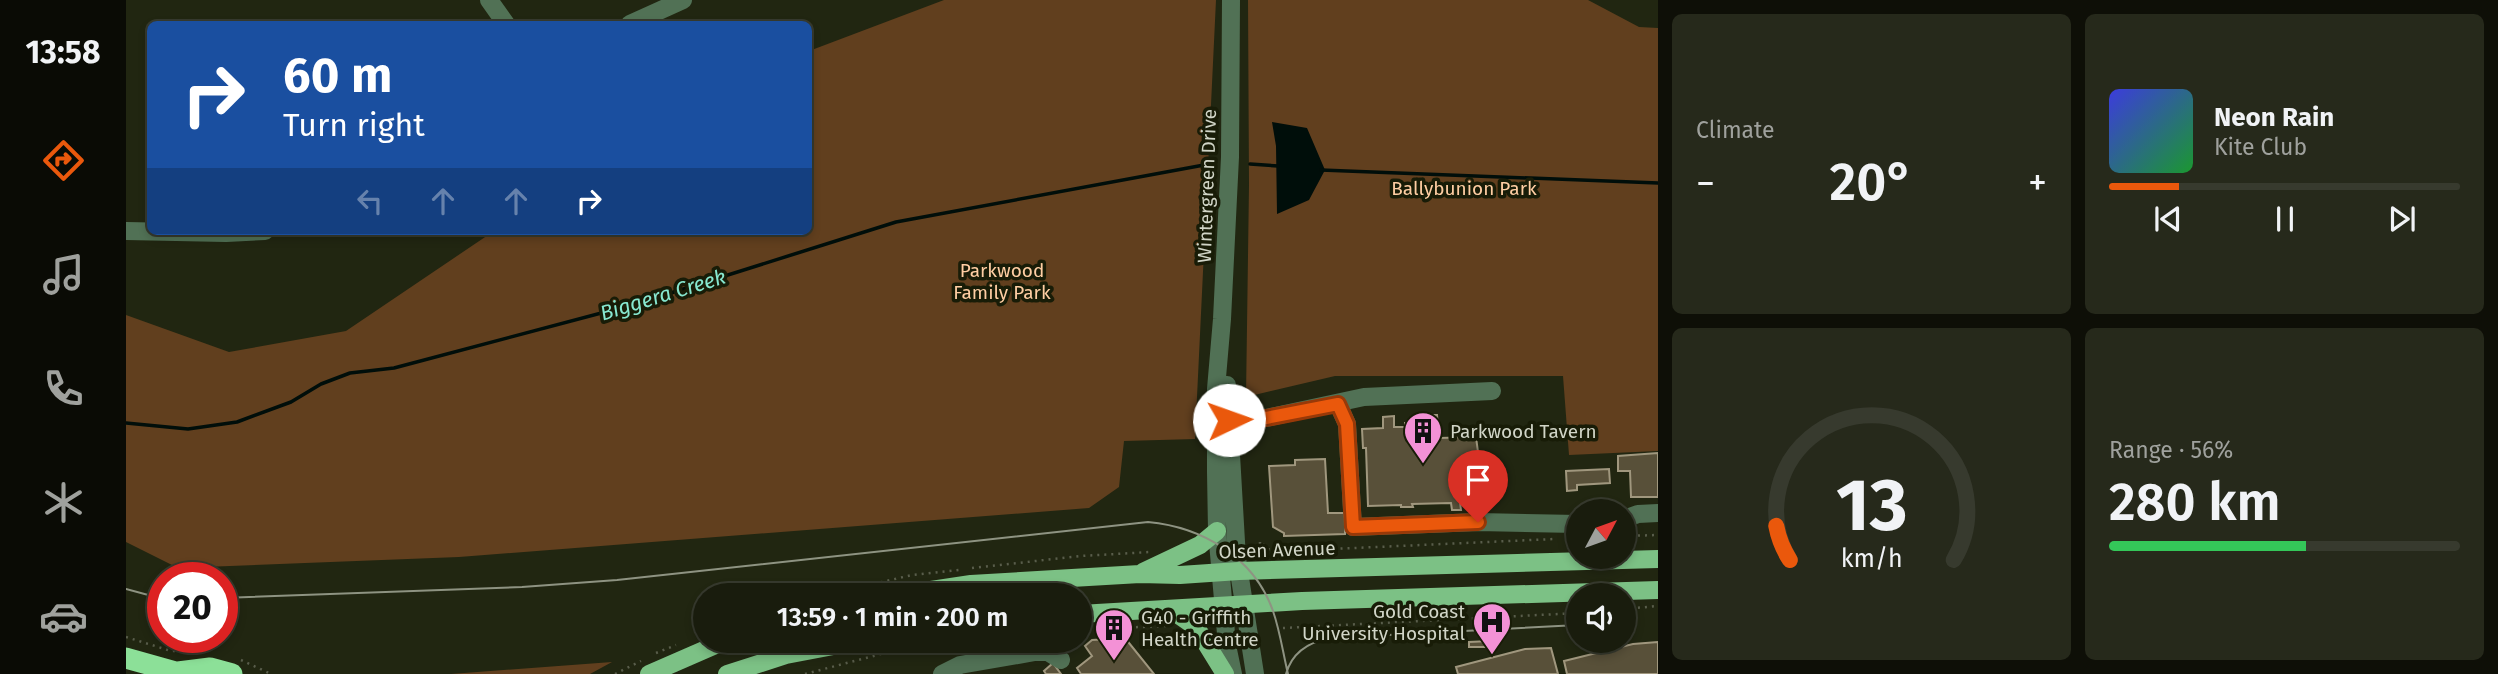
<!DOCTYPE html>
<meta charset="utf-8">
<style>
:root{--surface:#191c0d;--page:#26291b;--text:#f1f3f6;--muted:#9fa19d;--line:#373a2e;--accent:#ea580c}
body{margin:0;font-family:"Fira Sans",sans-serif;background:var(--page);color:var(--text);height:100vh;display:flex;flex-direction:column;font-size:26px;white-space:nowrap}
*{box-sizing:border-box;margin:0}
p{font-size:23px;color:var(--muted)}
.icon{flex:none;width:38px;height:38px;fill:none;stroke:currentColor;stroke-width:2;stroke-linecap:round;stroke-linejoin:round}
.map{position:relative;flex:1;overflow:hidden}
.sheet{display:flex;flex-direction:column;gap:14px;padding:14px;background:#0e0f07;width:840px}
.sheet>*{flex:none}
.top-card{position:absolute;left:21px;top:21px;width:665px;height:214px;border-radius:10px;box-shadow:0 4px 10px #0003,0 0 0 2px var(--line);background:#1a4fa0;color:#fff;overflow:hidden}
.needle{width:46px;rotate:49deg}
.buttons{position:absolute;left:1440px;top:499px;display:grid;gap:14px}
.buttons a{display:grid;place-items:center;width:70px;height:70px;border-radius:50%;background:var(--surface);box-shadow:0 4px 10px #0003,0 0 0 2px var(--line);font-size:35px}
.speed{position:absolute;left:21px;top:562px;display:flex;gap:14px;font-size:35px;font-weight:700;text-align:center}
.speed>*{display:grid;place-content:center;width:91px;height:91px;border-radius:50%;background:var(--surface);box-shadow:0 4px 10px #0003,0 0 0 2px var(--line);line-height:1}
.speed .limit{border:10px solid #d22;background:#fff;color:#111}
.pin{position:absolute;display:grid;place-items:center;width:60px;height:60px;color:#fff;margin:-72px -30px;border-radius:50% 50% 50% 0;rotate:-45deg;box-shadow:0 0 7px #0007}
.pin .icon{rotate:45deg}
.me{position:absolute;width:77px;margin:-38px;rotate:87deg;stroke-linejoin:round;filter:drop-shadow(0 0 5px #0008)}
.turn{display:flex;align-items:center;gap:24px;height:147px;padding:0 21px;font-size:32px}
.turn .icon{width:91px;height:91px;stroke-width:2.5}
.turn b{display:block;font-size:49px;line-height:60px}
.lanes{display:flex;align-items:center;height:66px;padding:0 21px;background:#0003;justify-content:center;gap:35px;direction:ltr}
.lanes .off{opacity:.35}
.big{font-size:52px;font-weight:600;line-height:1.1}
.sheet .widget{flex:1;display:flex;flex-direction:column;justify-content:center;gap:10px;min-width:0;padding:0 24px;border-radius:10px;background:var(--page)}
.sheet .dial{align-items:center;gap:0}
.dial svg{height:182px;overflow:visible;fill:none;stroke:var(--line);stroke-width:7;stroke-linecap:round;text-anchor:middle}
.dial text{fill:var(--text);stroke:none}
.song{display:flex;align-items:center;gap:21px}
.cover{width:84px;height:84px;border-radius:10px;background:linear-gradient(135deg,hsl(240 70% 55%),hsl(130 70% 35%))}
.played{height:7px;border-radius:4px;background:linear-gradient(90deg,var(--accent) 20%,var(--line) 20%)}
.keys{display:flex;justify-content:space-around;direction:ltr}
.heat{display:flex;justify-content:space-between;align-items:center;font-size:38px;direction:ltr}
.charge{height:10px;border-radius:5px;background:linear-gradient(90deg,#34c759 56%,var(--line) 0)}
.sheet .tiles{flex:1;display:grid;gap:14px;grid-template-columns:repeat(2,1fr)}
.trip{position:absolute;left:567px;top:583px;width:399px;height:70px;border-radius:35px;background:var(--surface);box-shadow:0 4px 10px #0003,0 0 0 2px var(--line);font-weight:600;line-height:70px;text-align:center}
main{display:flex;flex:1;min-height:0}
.tab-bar{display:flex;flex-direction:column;width:126px;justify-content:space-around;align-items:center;background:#0a0b05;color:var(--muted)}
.tab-bar .icon{width:49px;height:49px}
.tab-bar .on{color:var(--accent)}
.tab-bar b{font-size:32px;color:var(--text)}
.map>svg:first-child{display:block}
</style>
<main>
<nav class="tab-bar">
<b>13:58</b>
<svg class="icon on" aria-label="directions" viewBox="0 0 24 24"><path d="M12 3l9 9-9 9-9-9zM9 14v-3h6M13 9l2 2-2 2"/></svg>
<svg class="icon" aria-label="music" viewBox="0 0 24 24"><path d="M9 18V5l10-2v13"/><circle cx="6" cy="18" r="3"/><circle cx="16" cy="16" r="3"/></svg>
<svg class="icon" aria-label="phone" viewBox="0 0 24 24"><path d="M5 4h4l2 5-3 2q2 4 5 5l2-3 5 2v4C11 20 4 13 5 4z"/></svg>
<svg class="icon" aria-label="climate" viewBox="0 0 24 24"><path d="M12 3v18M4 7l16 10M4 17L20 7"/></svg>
<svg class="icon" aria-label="car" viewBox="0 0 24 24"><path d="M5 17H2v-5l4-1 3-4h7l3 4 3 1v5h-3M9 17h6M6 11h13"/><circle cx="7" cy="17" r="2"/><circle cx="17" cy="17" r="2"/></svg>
</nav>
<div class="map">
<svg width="1532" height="674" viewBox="0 0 1532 674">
<rect width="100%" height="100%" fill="#212611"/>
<path fill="#613f1e" d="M818,0h272l-21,439 -71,2 -5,46 -30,21 -630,49 -281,11 -52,-26v-227l103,37 117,-21 148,-100h314l1,-180z
M1122,0h340l51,27 19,1v423l-89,4 -6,-79h-228l-89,21 3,-212z
M486,662l-22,12h-139z"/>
<path fill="#000e0a" d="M1146,122l35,6 18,42 -16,30 -32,14 -1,-68z"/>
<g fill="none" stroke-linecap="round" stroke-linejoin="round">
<path stroke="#000e0a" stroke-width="3.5" d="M1124,164l28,2
M1195,170l337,13
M0,423l62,6 49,-7 54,-20 30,-18 29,-11 44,-5 245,-65 257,-81 308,-57"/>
</g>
<path fill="#585039" stroke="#a0977e" stroke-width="2" d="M1301,415h10l2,23 37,-1 6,45h-2l2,19 -22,2 1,7h-9l-1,-7 -39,1 1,3h-12v-2l-33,1 -2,-58h-3l-1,-19 21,-1v-11l11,-1v11h11v-4l20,-1v9h-4v7l8,-1z
M1532,453v44h-27l-1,-26h-12v-15z
M1199,459l3,54h16l3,16h-2v5l-61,2v-3l-11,-6 -4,-61 26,-1v-5z
M1483,469l1,14 -33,2v5l-10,1 -1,-20z
M999,638l29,36h-73l-4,-6 15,-12 -7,-10 7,-6z
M1364,641v6h-21v-5z
M1532,642v32h-91l-3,-13 69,-17z
M1425,648l7,26h-100l-2,-7 69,-18z
M927,663l8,11h-15l-2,-3z"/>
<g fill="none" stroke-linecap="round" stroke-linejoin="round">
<path stroke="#595d4b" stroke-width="2.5" stroke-dasharray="2 5" stroke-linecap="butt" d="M1498,536l34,-1
M1134,551v-10l8,8 17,5
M1166,554l18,-4 244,-11
M846,568l109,-12 69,-4
M700,595l86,-20 47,-5
M1498,609l34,-3
M989,628l52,-2
M1157,628l295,-15
M0,637l45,14h30
M530,653l20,-8
M115,660l30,14
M489,674l26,-13
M679,674l95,-25 56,-9"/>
<path stroke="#517155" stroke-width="18" d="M363,0l17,24
M1105,0l-1,157 -8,162 -6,70v83l1,59 10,114 6,29
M504,24l53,-24
M0,231l100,2 39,-2
M1101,385l10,174 18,115
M1212,404l9,20 6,103 125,-5 100,2
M1103,420l37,-2 98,-21 128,-6
M1498,519l14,-5 20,-1
M816,674l18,-9 75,-13h13l13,8"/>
<path stroke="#7cc185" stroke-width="18" d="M1017,572l57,-27 17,-14
M772,595l73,-11 169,-10 40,1 59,-4 419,-12
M1044,609l26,18 29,47
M954,614l222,-13 356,-11
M523,674l78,-34
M601,674l59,-19 79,-15"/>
<path stroke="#8ce098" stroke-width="21" d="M0,658l57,16
M52,672l32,-4 22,6"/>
<path stroke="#8e9382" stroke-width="2" d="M0,589l37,10
M96,598l300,-11 95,-7 531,-58c54,5 106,35 125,89 7,20 10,42 15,63
M1498,623h8
M1160,674c6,-22 23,-32 44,-36l248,-13"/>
</g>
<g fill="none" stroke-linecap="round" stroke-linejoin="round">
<defs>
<path id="route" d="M1103,420l37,-2 72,-14 9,20 6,103 125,-5"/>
</defs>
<use href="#route" stroke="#983908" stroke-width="18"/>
<use href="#route" stroke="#ea580c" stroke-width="12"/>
</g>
<defs>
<symbol id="building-pin" viewBox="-11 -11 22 30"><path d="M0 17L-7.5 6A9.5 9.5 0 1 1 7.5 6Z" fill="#f391d6" stroke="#181c07"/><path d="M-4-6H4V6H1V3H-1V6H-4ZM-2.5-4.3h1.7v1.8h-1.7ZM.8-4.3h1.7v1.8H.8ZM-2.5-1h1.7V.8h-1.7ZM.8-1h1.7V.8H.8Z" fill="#111"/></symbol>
<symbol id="hospital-pin" viewBox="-11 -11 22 30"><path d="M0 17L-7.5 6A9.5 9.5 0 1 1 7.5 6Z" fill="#f391d6" stroke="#181c07"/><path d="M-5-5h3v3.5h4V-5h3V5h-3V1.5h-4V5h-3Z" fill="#111"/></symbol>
</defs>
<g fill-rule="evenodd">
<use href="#building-pin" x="1275" y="409" width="44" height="60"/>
<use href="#hospital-pin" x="1344" y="600" width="44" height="60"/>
<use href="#building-pin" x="966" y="606" width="44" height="60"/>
</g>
<g text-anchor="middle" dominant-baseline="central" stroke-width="7" stroke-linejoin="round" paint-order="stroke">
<g font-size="19" fill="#d1d5c7" stroke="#181c07">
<text transform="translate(1081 186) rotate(-88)">Wintergreen Drive</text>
<text transform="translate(1151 550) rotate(-2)">Olsen Avenue</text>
</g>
<g font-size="19" fill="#ffcea3" stroke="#181c07">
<text x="1338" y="188">Ballybunion Park</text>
<text x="876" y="270">Parkwood<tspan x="876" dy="22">Family Park</tspan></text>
</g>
<g font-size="19" fill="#d1d5c7" stroke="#181c07" text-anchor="start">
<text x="1324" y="431">Parkwood Tavern</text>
<text x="1339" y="611" text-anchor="end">Gold Coast<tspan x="1339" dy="22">University Hospital</tspan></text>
<text x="1015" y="617">G40 - Griffith<tspan x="1015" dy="22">Health Centre</tspan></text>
</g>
<g font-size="21" font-style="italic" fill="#87e8d0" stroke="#181c07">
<text transform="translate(537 295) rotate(-17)">Biggera Creek</text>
</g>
</g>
</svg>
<div class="buttons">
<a><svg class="needle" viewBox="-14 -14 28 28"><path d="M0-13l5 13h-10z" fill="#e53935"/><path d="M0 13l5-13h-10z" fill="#9fa19d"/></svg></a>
<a><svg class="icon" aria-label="sound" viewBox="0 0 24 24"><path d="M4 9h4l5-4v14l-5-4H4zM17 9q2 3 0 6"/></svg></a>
</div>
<div class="speed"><div class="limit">20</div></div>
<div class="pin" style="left:1352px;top:522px;background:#d93025"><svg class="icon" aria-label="arrive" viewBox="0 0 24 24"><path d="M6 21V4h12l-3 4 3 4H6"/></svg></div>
<svg class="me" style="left:1103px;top:420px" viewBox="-20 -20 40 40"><circle r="19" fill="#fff"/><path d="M0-13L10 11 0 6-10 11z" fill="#ea580c"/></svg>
<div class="trip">13:59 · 1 min · 200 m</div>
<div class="top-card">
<div class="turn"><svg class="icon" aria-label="right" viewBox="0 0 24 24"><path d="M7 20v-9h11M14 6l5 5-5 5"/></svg><div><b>60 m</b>Turn right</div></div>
<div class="lanes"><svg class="icon off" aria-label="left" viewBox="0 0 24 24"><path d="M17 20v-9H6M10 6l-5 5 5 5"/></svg><svg class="icon off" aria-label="ahead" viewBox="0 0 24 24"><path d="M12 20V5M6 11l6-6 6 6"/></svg><svg class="icon off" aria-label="ahead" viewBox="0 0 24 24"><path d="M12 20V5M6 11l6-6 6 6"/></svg><svg class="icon" aria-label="right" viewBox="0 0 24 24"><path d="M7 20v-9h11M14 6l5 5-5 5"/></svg></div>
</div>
</div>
<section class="sheet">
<div class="tiles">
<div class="widget"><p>Climate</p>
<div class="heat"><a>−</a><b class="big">20°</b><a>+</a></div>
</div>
<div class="widget">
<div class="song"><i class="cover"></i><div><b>Neon Rain</b><p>Kite Club</p></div></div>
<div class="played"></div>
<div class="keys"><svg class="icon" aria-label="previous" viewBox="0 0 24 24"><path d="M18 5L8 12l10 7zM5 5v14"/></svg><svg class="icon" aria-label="pause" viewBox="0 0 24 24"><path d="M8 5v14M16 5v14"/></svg><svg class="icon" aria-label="next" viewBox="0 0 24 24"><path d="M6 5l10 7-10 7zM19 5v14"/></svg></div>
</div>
<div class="widget dial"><svg viewBox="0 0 100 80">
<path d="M14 69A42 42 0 1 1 86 69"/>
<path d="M14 69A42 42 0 0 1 8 54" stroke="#ea580c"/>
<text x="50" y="56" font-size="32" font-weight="700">13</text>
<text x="50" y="72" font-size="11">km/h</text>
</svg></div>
<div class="widget"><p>Range · 56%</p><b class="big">280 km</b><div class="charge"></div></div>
</div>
</section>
</main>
